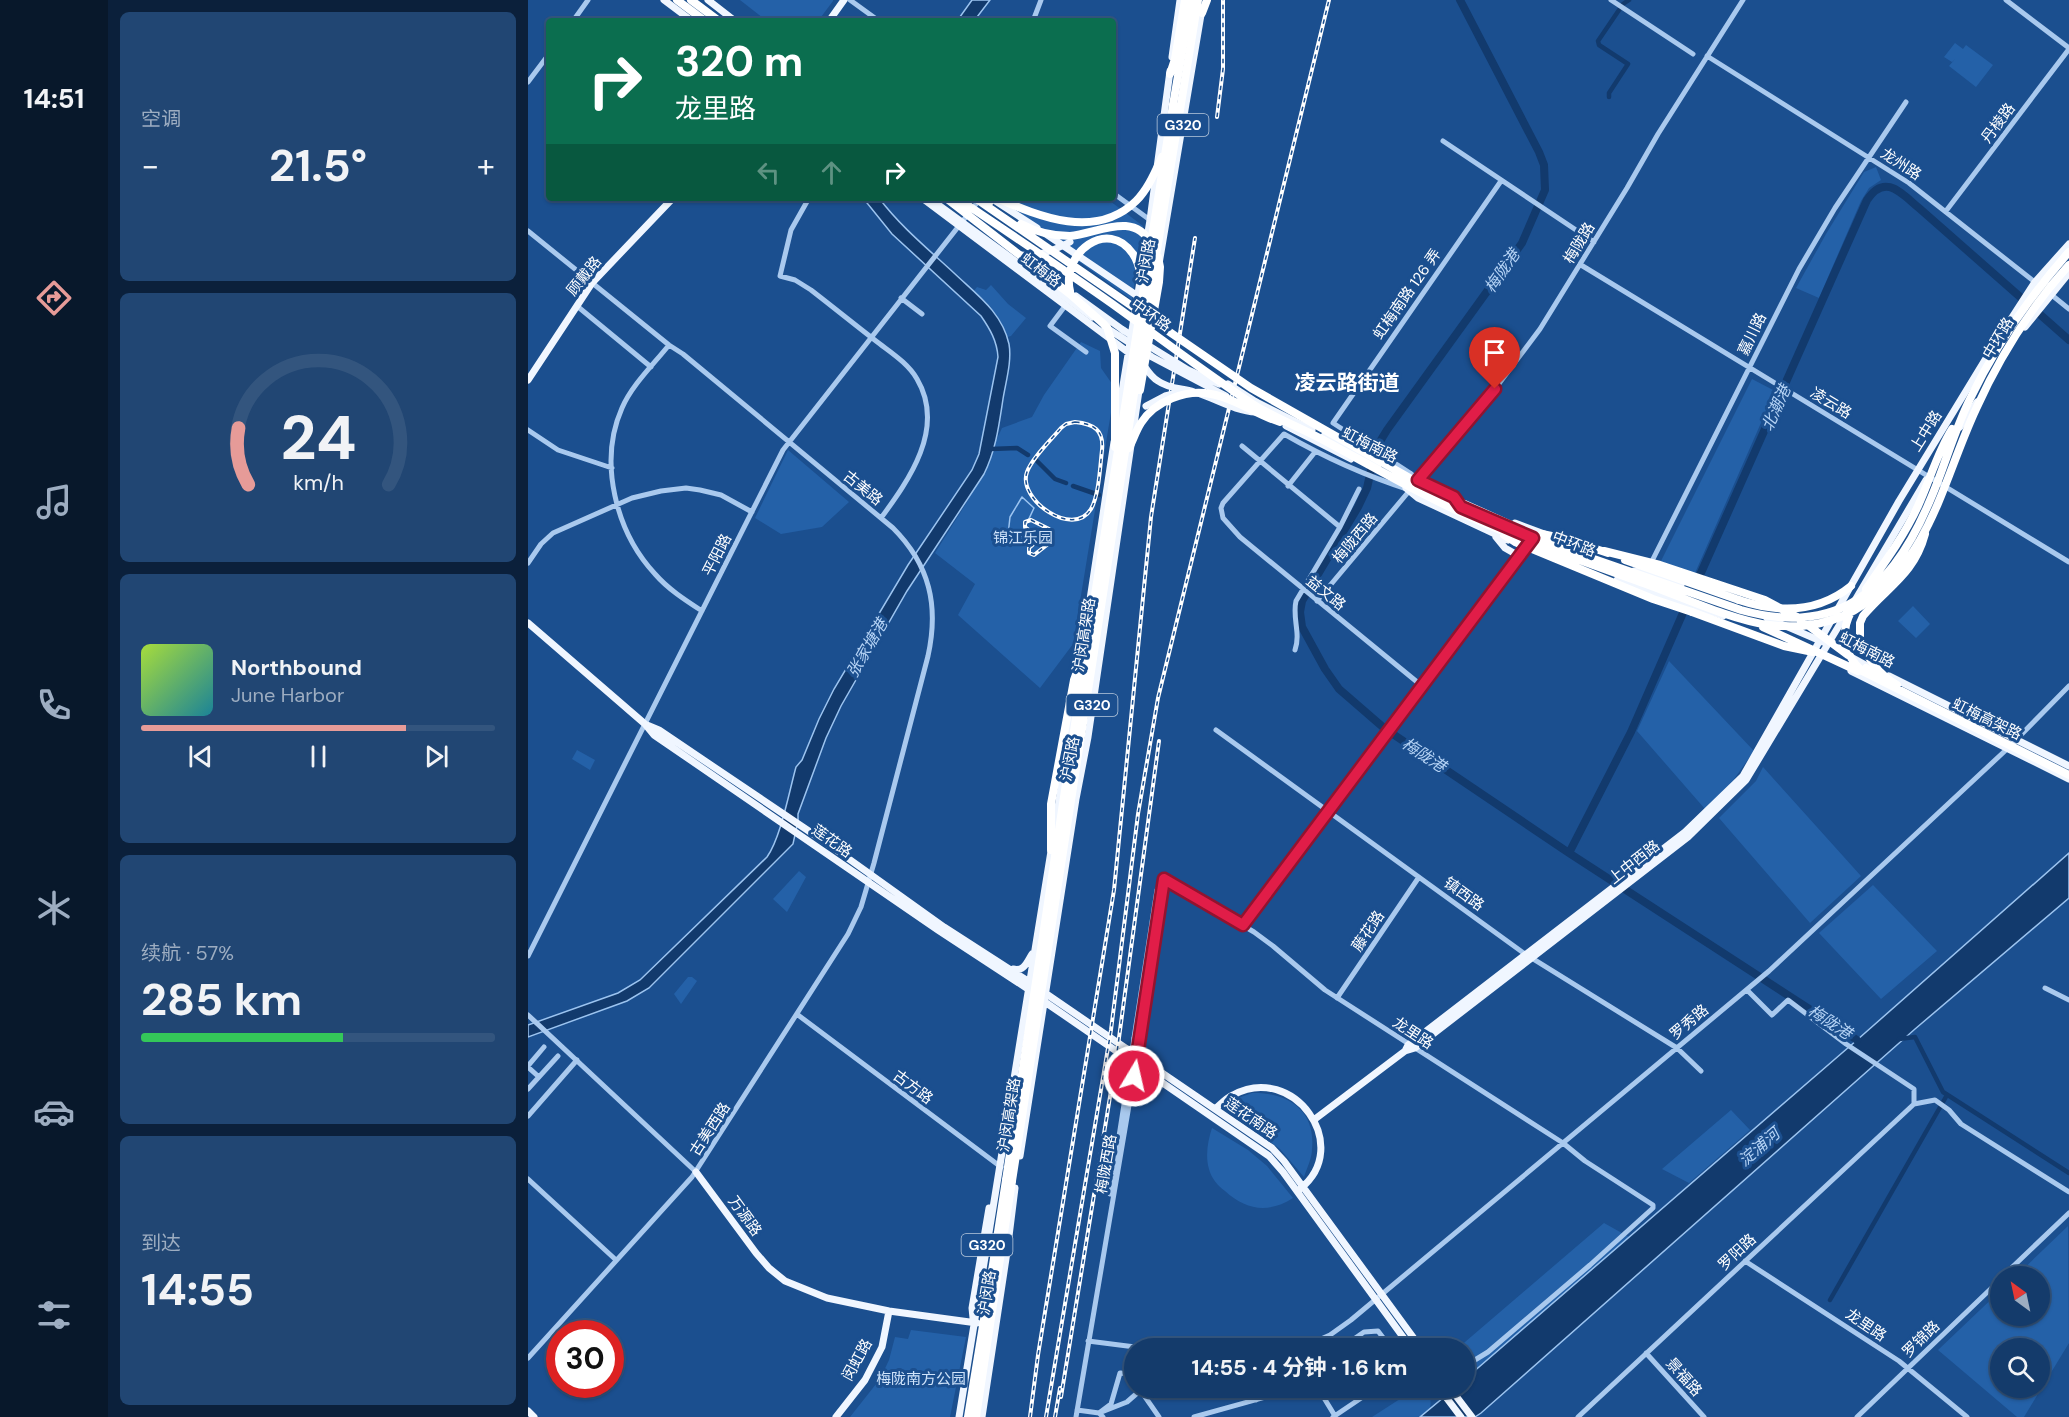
<!DOCTYPE html>
<html lang="zh">
<meta charset="utf-8">
<style>
:root{--surface:#143b6b;--page:#214673;--text:#f1f3f6;--muted:#9dadc1;--line:#33557e;--accent:#e69b98}
body{margin:0;font-family:"DM Sans","Noto Sans SC",sans-serif;background:var(--page);color:var(--text);height:100vh;display:flex;flex-direction:column;font-size:22px;white-space:nowrap}
*{box-sizing:border-box;margin:0}
p{font-size:20px;color:var(--muted)}
.icon{flex:none;width:33px;height:33px;fill:none;stroke:currentColor;stroke-width:2;stroke-linecap:round;stroke-linejoin:round}
.map{position:relative;flex:1;overflow:hidden}
.side{display:flex;flex-direction:column;gap:12px;padding:12px;background:#0b203b;width:420px}
.side>*{flex:none}
.banner{position:absolute;left:18px;top:18px;width:570px;height:183px;border-radius:6px;box-shadow:0 2px 4px #0004,0 0 0 2px var(--line);background:#0b6e4f;color:#fff;overflow:hidden}
.needle{width:39px;rotate:327deg}
.controls{position:absolute;left:1462px;top:1266px;display:grid;gap:12px}
.controls a{display:grid;place-items:center;width:60px;height:60px;border-radius:50%;background:var(--surface);box-shadow:0 2px 4px #0004,0 0 0 2px var(--line);font-size:30px}
.speed{position:absolute;left:18px;top:1320px;display:flex;gap:12px;font-size:30px;font-weight:700;text-align:center}
.speed>*{display:grid;place-content:center;width:78px;height:78px;border-radius:50%;background:var(--surface);box-shadow:0 2px 4px #0004,0 0 0 2px var(--line);line-height:1}
.speed .limit{border:9px solid #d22;background:#fff;color:#111}
.pin{position:absolute;display:grid;place-items:center;width:51px;height:51px;color:#fff;margin:-62px -26px;border-radius:50% 50% 50% 0;rotate:-45deg;box-shadow:0 0 6px #0007}
.pin .icon{rotate:45deg}
.me{position:absolute;width:66px;margin:-33px;rotate:9deg;stroke-linejoin:round;filter:drop-shadow(0 0 4px #0008)}
.turn{display:flex;align-items:center;gap:21px;height:126px;padding:0 30px;font-size:27px}
.turn .icon{width:78px;height:78px;stroke-width:2.5}
.turn b{display:block;font-size:42px;line-height:51px}
.lanes{display:flex;align-items:center;height:57px;padding:0 30px;background:#0003;justify-content:center;gap:30px;direction:ltr}
.lanes .off{opacity:.35}
.big{font-size:45px;font-weight:700;line-height:1.1}
.side .card{flex:1;display:flex;flex-direction:column;justify-content:center;gap:9px;min-width:0;padding:0 21px;border-radius:9px;background:var(--page)}
.side .dial{align-items:center;gap:0}
.dial svg{height:156px;overflow:visible;fill:none;stroke:var(--line);stroke-width:7;stroke-linecap:round;text-anchor:middle}
.dial text{fill:var(--text);stroke:none}
.song{display:flex;align-items:center;gap:18px}
.cover{width:72px;height:72px;border-radius:9px;background:linear-gradient(135deg,hsl(80 70% 55%),hsl(190 70% 35%))}
.played{height:6px;border-radius:3px;background:linear-gradient(90deg,var(--accent) 75%,var(--line) 75%)}
.keys{display:flex;justify-content:space-around;direction:ltr}
.heat{display:flex;justify-content:space-between;align-items:center;font-size:33px;direction:ltr}
.charge{height:9px;border-radius:4px;background:linear-gradient(90deg,#34c759 57%,var(--line) 0)}
.trip{position:absolute;left:596px;top:1338px;width:351px;height:60px;border-radius:30px;background:var(--surface);box-shadow:0 2px 4px #0004,0 0 0 2px var(--line);font-weight:700;line-height:60px;text-align:center}
main{display:flex;flex:1;min-height:0}
.tabs{display:flex;flex-direction:column;width:108px;justify-content:space-around;align-items:center;background:#08182b;color:var(--muted)}
.tabs .icon{width:42px;height:42px}
.tabs .current{color:var(--accent)}
.tabs b{font-size:27px;color:var(--text)}
.map>svg:first-child{display:block}
</style>
<main>
<nav class="tabs">
<b>14:51</b>
<svg class="icon current" aria-label="directions" viewBox="0 0 24 24"><path d="M12 3l9 9-9 9-9-9zM9 14v-3h6M13 9l2 2-2 2"/></svg>
<svg class="icon" aria-label="music" viewBox="0 0 24 24"><path d="M9 18V5l10-2v13"/><circle cx="6" cy="18" r="3"/><circle cx="16" cy="16" r="3"/></svg>
<svg class="icon" aria-label="phone" viewBox="0 0 24 24"><path d="M5 4h4l2 5-3 2q2 4 5 5l2-3 5 2v4C11 20 4 13 5 4z"/></svg>
<svg class="icon" aria-label="climate" viewBox="0 0 24 24"><path d="M12 3v18M4 7l16 10M4 17L20 7"/></svg>
<svg class="icon" aria-label="car" viewBox="0 0 24 24"><path d="M5 17H2v-5l4-1 3-4h7l3 4 3 1v5h-3M9 17h6M6 11h13"/><circle cx="7" cy="17" r="2"/><circle cx="17" cy="17" r="2"/></svg>
<svg class="icon" aria-label="filters" viewBox="0 0 24 24"><path d="M4 7h16M4 17h16"/><circle cx="9" cy="7" r="2"/><circle cx="15" cy="17" r="2"/></svg>
</nav>
<section class="side">
<div class="card"><p>空调</p>
<div class="heat"><a>−</a><b class="big">21.5°</b><a>+</a></div>
</div>
<div class="card dial"><svg viewBox="0 0 100 80">
<path d="M14 69A42 42 0 1 1 86 69"/>
<path d="M14 69A42 42 0 0 1 9 40" stroke="#e69b98"/>
<text x="50" y="56" font-size="32" font-weight="700">24</text>
<text x="50" y="72" font-size="11">km/h</text>
</svg></div>
<div class="card">
<div class="song"><i class="cover"></i><div><b>Northbound</b><p>June Harbor</p></div></div>
<div class="played"></div>
<div class="keys"><svg class="icon" aria-label="previous" viewBox="0 0 24 24"><path d="M18 5L8 12l10 7zM5 5v14"/></svg><svg class="icon" aria-label="pause" viewBox="0 0 24 24"><path d="M8 5v14M16 5v14"/></svg><svg class="icon" aria-label="next" viewBox="0 0 24 24"><path d="M6 5l10 7-10 7zM19 5v14"/></svg></div>
</div>
<div class="card"><p>续航 · 57%</p><b class="big">285 km</b><div class="charge"></div></div>
<div class="card"><p>到达</p><b class="big">14:55</b></div>
</section>
<div class="map">
<svg width="1541" height="1417" viewBox="0 0 1541 1417">
<rect width="100%" height="100%" fill="#1b4f8f"/>
<path fill="#2461a8" fill-rule="evenodd" d="M212,0h93v1l-15,20h-51z
M1427,43l8,6 3,-4 27,20 -17,22 -27,-21 6,-7 -3,3 -8,-5z
M1348,167l5,13 -12,8 -8,13 -42,97 -23,-10 30,-54 38,-62z
M463,198h115l37,28 -11,74z
M463,285l17,19 18,14 -15,18 -4,1 -17,-31 -16,-15 3,-4 9,3z
M553,342l19,9 1,17 14,20 -42,256 -33,44 -82,-73 17,-31 -40,-31 32,-51 35,-74 30,-11 12,-22z
M1224,379l23,12 -80,182 -35,-10z
M260,450l61,52 -27,25 -41,7 -26,-16z
M1385,606l17,18 -14,14 -18,-17z
M1141,661l85,90 -22,31 -27,27 -68,-78z
M49,750l18,10 -5,10 -18,-11z
M1235,767l98,109 -51,47 -91,-105 37,-37z
M271,871l7,6 -19,35 -14,-13z
M1345,885l64,66 -56,48 -62,-66z
M160,977h4l5,4 -16,23 -7,-10z
M724,1093c35,-1 64,17 60,56 0,9 -5,19 -8,28l-24,-28 -54,-40 1,-7z
M1203,1110l19,20 -61,53 -27,-14z
M684,1128l36,22 19,16 26,32c-25,16 -47,12 -68,-7 -7,-5 -14,-13 -16,-22 -4,-13 -1,-29 3,-41z
M1076,1223l25,14 -165,143v-32h-6z
M1540,1226l1,117 -45,74h-7l-79,-67 63,-60v26h39v-40h-24zM1473,1348h39v40h-39z
M383,1330l55,7 -16,80h-100l30,-38 9,-19 6,-23 13,2z
M889,1388c12,0 15,10 13,21l-10,8h-48z"/>
<path fill="#123a6d" stroke="#9cc4f0" stroke-width="1.5" d="M444,0h18l-16,21h-17z
M335,198h16c21,28 49,51 75,75 22,21 48,39 55,71 3,17 -3,37 -6,55 -4,26 -7,51 -19,75l-77,117 -66,115 -15,32 -28,76v7l-5,23 -144,144 -22,13 -99,36v-12l90,-32 22,-13 127,-123c14,-20 22,-65 29,-90l6,-7 17,-41 15,-30 74,-124 64,-95 7,-16 19,-97c-1,-16 -8,-28 -17,-41l-89,-82z
M1541,853v45l-154,131 -434,384 -6,4h-55l35,-29h9v-8l393,-340z"/>
<g fill="none" stroke-linecap="round" stroke-linejoin="round">
<path stroke="#9cc4f0" stroke-width="1.5" d="M494,497l12,11 -15,32 -11,-5 2,-18z"/>
<path stroke="#123a6d" stroke-width="4.5" d="M1095,4l6,-4
M1081,97v-4l19,-29 -29,-19 -1,-4 21,-31
M463,449l26,-1 11,7
M509,461l18,18 11,4
M545,486l26,9
M1371,1039l16,-2 28,55 126,81
M1302,1300l117,-205"/>
<path stroke="#123a6d" stroke-width="8" d="M932,0l79,152 5,13 1,25 -23,53 -135,187 -11,18 -9,40 -9,19 -56,94 -2,11 2,15 23,42 14,20 45,39 185,125 288,187
M1168,584l171,-384c18,-27 34,-7 52,8l150,132
M1041,853l62,-121 55,-126"/>
<path stroke="#a9c9ee" stroke-width="5" d="M322,0l29,21
M1083,0l82,54
M1478,0l63,48
M45,21l15,-21
M505,21l8,-21
M1179,56l202,127 127,100
M0,82l21,-28
M915,141l151,101
M585,193l37,27
M281,198l-18,32 -11,46 15,4 16,10c22,17 43,34 65,51 14,11 32,22 41,38 29,49 -8,101 -36,139
M1418,211l123,-162
M0,231l141,114 14,9 210,174c37,37 46,78 35,128l-54,207 -13,44 -13,27 -156,243 -164,181
M1053,265l488,297
M1520,292l21,17
M373,298l21,16
M49,306l74,61
M537,306l-15,20 36,26
M141,345c-16,20 -37,40 -47,63 -24,54 -6,124 33,166 13,15 30,26 47,37
M0,430l30,20 54,18
M714,446l98,81
M890,480l-8,-7 -77,-50 168,-242
M888,484l67,-79 57,-76 87,-141 31,-54 85,-134
M760,486l27,-34
M0,563l13,-19 12,-11 79,-35 29,-7 25,-3 14,2 21,5 31,17
M1122,565l149,-296 36,-61 71,-106
M789,601l93,-111c-44,-14 -86,-33 -126,-56l-61,69 -2,5 2,10 17,19 182,149
M767,650c6,-17 -3,-32 1,-49l44,-74 19,-38
M688,730l309,224 152,94 24,23
M636,879l90,53 19,14 52,44 238,153 22,18 68,44v3l-63,57 -102,87 -18,11
M715,925l284,-380
M0,956l255,-506 197,-251
M1517,988l24,12
M1219,990l25,25 16,-15 58,44 68,45v15
M809,998l82,-121
M0,1015l168,157
M270,1015l203,152
M606,1038l23,-148 5,-7
M611,1044l25,-165
M0,1066l16,-19
M0,1067l11,10
M0,1089l30,-33
M1386,1104l21,-4 14,10 12,14 108,68
M0,1116l49,-56
M0,1179l88,81
M582,1194l18,-115
M1217,1261l154,100 68,56
M1475,1276l66,-63
M560,1341l55,7
M773,1348l29,-13 21,-15 418,-349 238,-222 62,-63
M813,1348l23,-16 14,-1 13,17
M1118,1353l58,64
M709,1388h3
M726,1388l2,12
M613,1391l18,26
M549,1410l22,3 12,-9 9,-31 14,1
M548,1417l58,-341
M575,1417l-4,-4 28,-11 16,-14
M666,1417l86,-24 37,-4 4,4 14,23
M805,1417l43,-29
M1050,1417l336,-313
M1329,1417l144,-138"/>
<path stroke="#f0f6ff" stroke-width="7" d="M136,0l28,21
M180,0l27,21
M301,21l15,-21
M644,57l8,-57
M394,198l207,155
M463,198l46,30
M518,234l93,63
M631,264l43,-255
M548,296l47,34
M1497,327l44,-54
M0,380l64,-97 81,-85
M728,402l56,28
M589,422l33,-202 20,-149
M758,426l65,33
M1432,427l17,-25
M796,436l55,28
M878,488l12,10 90,42
M911,496l61,28
M987,523l32,12
M968,537l9,11 14,8
M1106,571l13,1 34,13
M1089,580l106,36
M1326,602l72,-122
M1239,618l56,24
M0,623l117,101 9,11 284,195 93,61
M1323,657l22,12
M552,665l34,-223
M1323,671l218,108
M1361,676l180,90
M119,725l12,5 169,114 116,83 87,56
M526,834l23,-152
M485,969c11,3 14,-7 19,-15
M517,993l227,155 12,13 137,187
M514,1000l227,156 14,16 128,176
M877,1051l3,-6 277,-213 58,-56 156,-275 92,-151 44,-68 34,-38
M687,1109c6,-5 11,-11 18,-14 60,-33 121,51 67,94
M787,1119l90,-68 10,-3 273,-211 58,-57 100,-166
M492,1156l56,-357 12,-62 52,-353
M168,1172l60,81 13,15 16,13 42,17 62,13 88,12
M445,1318l-1,-10 17,-100
M911,1388l22,29
M922,1388l22,29
M0,1411l6,6
M308,1417l29,-37 17,-33 7,-36
M431,1417l93,-572
M454,1417l25,-165 8,-64"/>
<path stroke="#fff" stroke-width="8" d="M149,0l28,21
M163,0l28,21
M674,13l5,-13
M642,74l5,-15 10,-59
M645,105l18,-105
M454,198l7,5
M1211,600c39,13 79,13 112,-14
M1164,612l92,34 29,6
M1332,638v-15l3,-7c24,-29 51,-41 62,-82
M1338,668l14,9
M464,1271l14,-91
M470,1272l14,-91"/>
<defs>
<path id="rail" d="M689,117l6,-48v-69
M547,422c19,2 29,8 27,28 -2,17 -3,45 -11,59 -18,30 -74,-10 -64,-37 5,-14 24,-32 34,-44l5,-4z
M503,520l18,9 3,12 -18,14 -5,-2v-5l9,-8 -1,-4 -12,-9v-5z
M533,1397l55,-337 43,-319
M502,1417l8,-62 76,-465 37,-373 44,-279
M518,1417l65,-387 27,-216 20,-116 171,-698
M527,1417l5,-29"/>
</defs>
<use href="#rail" stroke="#fff" stroke-width="4"/>
<use href="#rail" stroke="#1b4f8f" stroke-width="1.5" stroke-dasharray="4.5" stroke-linecap="butt"/>
<path stroke="#a9c9ee" stroke-width="5" d="M606,1076l5,-32
M600,1079l6,-41"/>
<path stroke="#f0f6ff" stroke-width="7" d="M401,198l163,119
M493,255c17,2 34,-5 49,-13
M577,327l47,30 74,39
M595,330l65,40 31,14
M615,364c4,6 8,13 15,17 11,8 24,7 36,11 21,6 40,19 62,20
M700,384l28,18
M618,406l19,-10 17,-4"/>
<path stroke="#fff" stroke-width="8" d="M418,198l124,96 37,33 8,26v94
M429,198c52,35 103,69 154,105 46,33 92,68 140,100 23,15 51,25 76,39 52,28 104,58 159,82 52,22 107,41 160,60 36,13 86,36 123,41 33,4 68,-1 95,-21 68,-50 79,-124 112,-195 24,-53 54,-101 93,-144
M447,198l276,190 171,97 143,64 176,61c96,27 150,-19 187,-105 16,-35 25,-72 42,-106 26,-54 59,-102 99,-147
M469,198c43,19 99,42 139,3 12,-12 19,-29 26,-44
M493,224c15,8 32,12 49,12 27,-2 64,-26 81,8
M542,291c-9,-38 38,-74 63,-37 6,8 7,18 9,27
M612,390l19,-108 1,-15 -2,-10
M601,448c4,-8 7,-17 12,-25 14,-22 45,-34 70,-29 24,4 46,21 69,28
M1014,534l24,5 42,14
M976,535l11,7 138,57 39,13
M1076,551l56,14 105,35 32,17 51,38
M1097,560l114,40
M1338,589c19,-27 38,-53 52,-83 12,-26 19,-53 34,-77
M1323,612c-11,21 -7,43 11,59l207,104
M1235,627l95,44
M1332,638c7,21 18,36 37,47
M523,850v-46l23,-124 7,-19
M478,1180l81,-535 86,-540
M484,1181l133,-858 53,-323
M440,1417l24,-146
M448,1417l22,-145"/>
</g>
<g fill="none" stroke-linecap="round" stroke-linejoin="round">
<defs>
<path id="route" d="M606,1076l30,-197 79,46 290,-387 -72,-31 -7,-10 -36,-17 77,-91"/>
</defs>
<use href="#route" stroke="#92132f" stroke-width="15"/>
<use href="#route" stroke="#e11d48" stroke-width="10"/>
</g>
<g text-anchor="middle" dominant-baseline="central" stroke-width="6" stroke-linejoin="round" paint-order="stroke">
<g fill="#1b4f8f" stroke="#bbcadd" stroke-width="1.5">
<rect x="629.5" y="114" width="51" height="22" rx="4.5"/>
<rect x="538.5" y="694" width="51" height="22" rx="4.5"/>
<rect x="433.5" y="1234" width="51" height="22" rx="4.5"/>
</g>
<g font-size="14" font-weight="bold" fill="#fff">
<text x="655" y="125">G320</text>
<text x="564" y="705">G320</text>
<text x="459" y="1245">G320</text>
</g>
<g font-size="15" fill="#fff" stroke="#1b4f8f">
<text transform="translate(1470 123) rotate(-53)">丹棱路</text>
<text transform="translate(1373 164) rotate(33)">龙州路</text>
<text transform="translate(1051 243) rotate(-59)">梅陇路</text>
<text transform="translate(618 261) rotate(-80)">沪闵路</text>
<text transform="translate(513 270) rotate(37)">虹梅路</text>
<text transform="translate(56 276) rotate(-51)">顾戴路</text>
<text transform="translate(879 294) rotate(-55)">虹梅南路 126 弄</text>
<text transform="translate(623 315) rotate(35)">中环路</text>
<text transform="translate(1224 334) rotate(-64)">嘉川路</text>
<text transform="translate(1470 338) rotate(-59)">中环路</text>
<text transform="translate(1303 403) rotate(31)">凌云路</text>
<text transform="translate(1398 431) rotate(-58)">上中路</text>
<text transform="translate(842 445) rotate(27)">虹梅南路</text>
<text transform="translate(335 488) rotate(39)">古美路</text>
<text transform="translate(827 538) rotate(-50)">梅陇西路</text>
<text transform="translate(1046 544) rotate(21)">中环路</text>
<text transform="translate(189 555) rotate(-63)">平阳路</text>
<text transform="translate(798 593) rotate(39)">益文路</text>
<text transform="translate(556 635) rotate(-81)">沪闵高架路</text>
<text transform="translate(1339 650) rotate(27)">虹梅南路</text>
<text transform="translate(1459 719) rotate(26)">虹梅高架路</text>
<text transform="translate(542 759) rotate(-79)">沪闵路</text>
<text transform="translate(304 841) rotate(35)">莲花路</text>
<text transform="translate(1106 862) rotate(-38)">上中西路</text>
<text transform="translate(936 894) rotate(36)">镇西路</text>
<text transform="translate(840 931) rotate(-56)">藤花路</text>
<text transform="translate(1161 1022) rotate(-40)">罗秀路</text>
<text transform="translate(885 1033) rotate(33)">龙里路</text>
<text transform="translate(385 1087) rotate(37)">古方路</text>
<text transform="translate(481 1115) rotate(-81)">沪闵高架路</text>
<text transform="translate(723 1118) rotate(35)">莲花南路</text>
<text transform="translate(182 1129) rotate(-57)">古美西路</text>
<text transform="translate(578 1164) rotate(-80)">梅陇西路</text>
<text transform="translate(217 1216) rotate(54)">万源路</text>
<text transform="translate(1209 1252) rotate(-43)">罗阳路</text>
<text transform="translate(459 1293) rotate(-81)">沪闵路</text>
<text transform="translate(1338 1325) rotate(34)">龙里路</text>
<text transform="translate(1393 1339) rotate(-44)">罗锦路</text>
<text transform="translate(329 1360) rotate(-61)">闵虹路</text>
<text transform="translate(1156 1377) rotate(48)">景福路</text>
</g>
<g font-size="15" fill="#cfe3fa" stroke="#1b4f8f">
<text x="495" y="538">锦江乐园</text>
<text x="393" y="1379">梅陇南方公园</text>
</g>
<g font-size="16" font-style="italic" fill="#b5d3f5" stroke="#1b4f8f">
<text transform="translate(974 271) rotate(-55)">梅陇港</text>
<text transform="translate(1248 408) rotate(-66)">北潮港</text>
<text transform="translate(339 648) rotate(-60)">张家塘港</text>
<text transform="translate(896 755) rotate(33)">梅陇港</text>
<text transform="translate(1302 1022) rotate(33)">梅陇港</text>
<text transform="translate(1231 1147) rotate(-41)">淀浦河</text>
</g>
<g font-size="21" font-weight="bold" fill="#fff" stroke="#1b4f8f">
<text x="819" y="383">凌云路街道</text>
</g>
</g>
</svg>
<div class="controls">
<a><svg class="needle" viewBox="-14 -14 28 28"><path d="M0-13l5 13h-10z" fill="#e53935"/><path d="M0 13l5-13h-10z" fill="#9dadc1"/></svg></a>
<a><svg class="icon" aria-label="search" viewBox="0 0 24 24"><circle cx="10" cy="10" r="6"/><path d="M15 15l6 6"/></svg></a>
</div>
<div class="speed"><div class="limit">30</div></div>
<div class="pin" style="left:967px;top:389px;background:#d93025"><svg class="icon" aria-label="arrive" viewBox="0 0 24 24"><path d="M6 21V4h12l-3 4 3 4H6"/></svg></div>
<svg class="me" style="left:606px;top:1076px" viewBox="-20 -20 40 40"><circle r="17" fill="#e11d48" stroke="#fff" stroke-width="3"/><path d="M0-11L8 9 0 5-8 9z" fill="#fff"/></svg>
<div class="trip">14:55 · 4 分钟 · 1.6 km</div>
<div class="banner">
<div class="turn"><svg class="icon" aria-label="right" viewBox="0 0 24 24"><path d="M7 20v-9h11M14 6l5 5-5 5"/></svg><div><b>320 m</b>龙里路</div></div>
<div class="lanes"><svg class="icon off" aria-label="left" viewBox="0 0 24 24"><path d="M17 20v-9H6M10 6l-5 5 5 5"/></svg><svg class="icon off" aria-label="ahead" viewBox="0 0 24 24"><path d="M12 20V5M6 11l6-6 6 6"/></svg><svg class="icon" aria-label="right" viewBox="0 0 24 24"><path d="M7 20v-9h11M14 6l5 5-5 5"/></svg></div>
</div>
</div>
</main>
